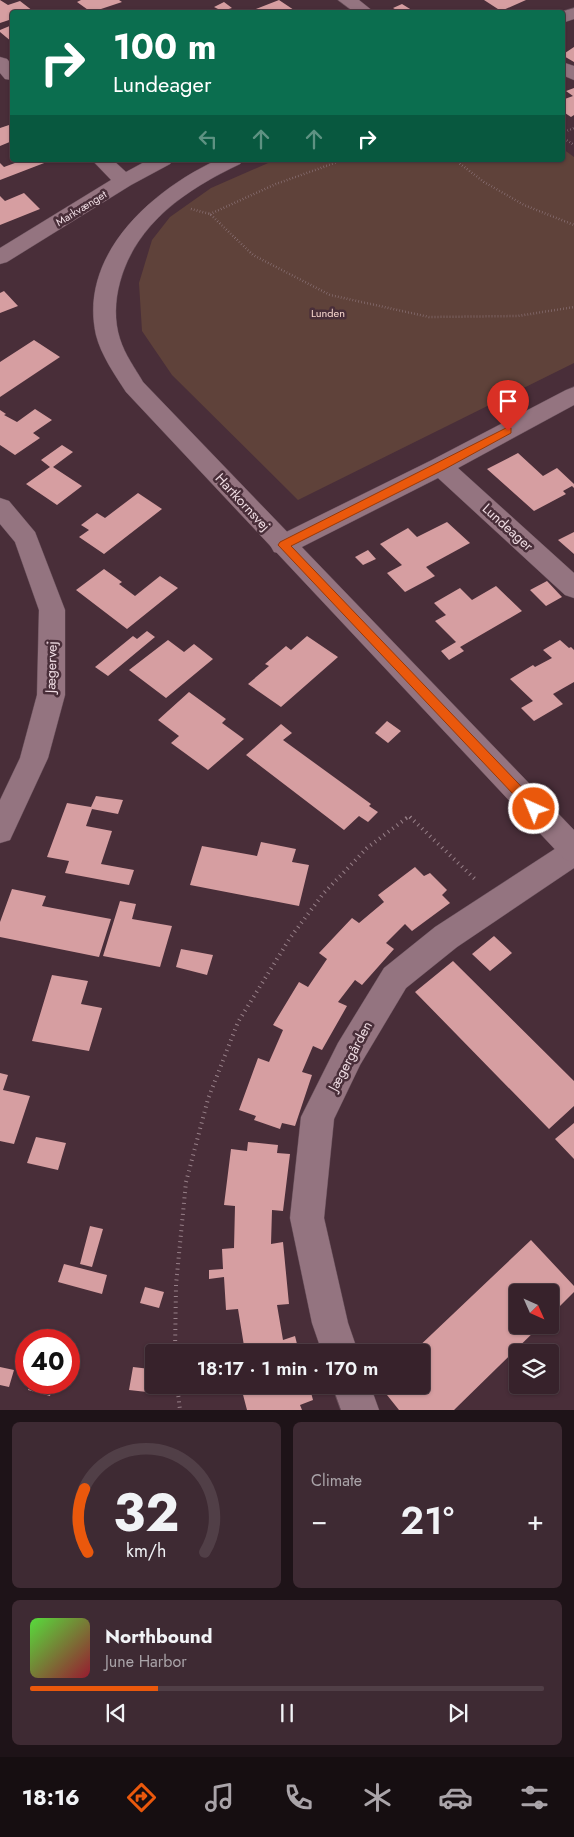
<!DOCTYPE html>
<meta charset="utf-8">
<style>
:root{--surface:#37222b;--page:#3e2a33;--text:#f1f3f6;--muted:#aaa4a9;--line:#513f47;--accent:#ea580c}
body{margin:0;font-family:Jost,sans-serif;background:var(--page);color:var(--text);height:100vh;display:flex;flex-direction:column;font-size:19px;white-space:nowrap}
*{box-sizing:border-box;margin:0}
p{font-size:16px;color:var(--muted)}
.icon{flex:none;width:28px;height:28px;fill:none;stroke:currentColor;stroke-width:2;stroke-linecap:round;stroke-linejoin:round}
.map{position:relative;height:1410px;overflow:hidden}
.details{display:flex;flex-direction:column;gap:12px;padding:12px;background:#1e1318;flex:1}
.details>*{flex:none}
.banner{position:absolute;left:10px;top:10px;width:555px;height:152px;border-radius:5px;box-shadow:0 1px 4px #0004,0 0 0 1px var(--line);background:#0b6e4f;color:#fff;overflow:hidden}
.needle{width:32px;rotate:135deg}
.tools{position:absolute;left:509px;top:1284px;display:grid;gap:10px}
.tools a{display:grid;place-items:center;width:50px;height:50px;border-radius:5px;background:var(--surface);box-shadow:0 1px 4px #0004,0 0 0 1px var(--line);font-size:25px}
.speed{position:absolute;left:15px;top:1329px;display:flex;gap:10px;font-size:25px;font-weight:700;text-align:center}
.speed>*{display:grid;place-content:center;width:65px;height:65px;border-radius:50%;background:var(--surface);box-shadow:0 1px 4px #0004,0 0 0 1px var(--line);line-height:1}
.speed .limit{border:8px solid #d22;background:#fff;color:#111}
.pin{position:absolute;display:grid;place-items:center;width:42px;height:42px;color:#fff;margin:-51px -21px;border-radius:50% 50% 50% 0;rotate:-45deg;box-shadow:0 0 5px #0007}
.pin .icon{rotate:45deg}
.me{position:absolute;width:55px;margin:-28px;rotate:316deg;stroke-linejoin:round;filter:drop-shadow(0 0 4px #0008)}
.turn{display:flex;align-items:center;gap:18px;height:105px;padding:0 20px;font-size:22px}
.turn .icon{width:65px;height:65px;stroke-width:2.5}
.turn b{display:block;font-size:35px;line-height:42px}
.lanes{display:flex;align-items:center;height:48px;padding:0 20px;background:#0003;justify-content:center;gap:25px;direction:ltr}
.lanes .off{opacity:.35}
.big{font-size:38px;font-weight:600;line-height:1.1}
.details .widget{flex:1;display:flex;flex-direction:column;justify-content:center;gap:8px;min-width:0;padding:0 18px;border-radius:8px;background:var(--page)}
.details .dial{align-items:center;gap:0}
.dial svg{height:130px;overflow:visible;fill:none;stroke:var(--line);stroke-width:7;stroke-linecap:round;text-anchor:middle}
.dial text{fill:var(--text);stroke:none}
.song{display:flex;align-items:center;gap:15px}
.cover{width:60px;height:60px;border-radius:8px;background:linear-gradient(135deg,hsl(110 70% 55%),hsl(350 70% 35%))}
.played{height:5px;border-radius:2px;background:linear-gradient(90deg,var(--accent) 25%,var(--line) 25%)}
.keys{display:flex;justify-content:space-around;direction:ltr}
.heat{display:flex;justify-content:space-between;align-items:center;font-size:28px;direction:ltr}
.details .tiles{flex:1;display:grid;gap:12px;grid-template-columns:1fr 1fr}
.widget:last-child{grid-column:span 2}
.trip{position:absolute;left:145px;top:1344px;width:285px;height:50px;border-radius:5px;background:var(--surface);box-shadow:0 1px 4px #0004,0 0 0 1px var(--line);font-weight:600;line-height:50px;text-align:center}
.tabs{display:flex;height:80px;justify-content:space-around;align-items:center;background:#160e11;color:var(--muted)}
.tabs .icon{width:35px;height:35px}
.tabs .on{color:var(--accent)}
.tabs b{font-size:22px;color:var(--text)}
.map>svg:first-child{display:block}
</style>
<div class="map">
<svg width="574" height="1410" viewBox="0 0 574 1410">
<rect width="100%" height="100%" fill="#492e39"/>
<path fill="#5f423a" d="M563,149l11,8v206l-276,137 -126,-125 -30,-44 -3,-48 13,-43 18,-23 41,-29 64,-28h287z"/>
<path fill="#d69ea1" d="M0,0l8,5 12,-4 13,10 -21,1v7l-12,4z
M81,0h38l3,2 -21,7 4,3h-14l-14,-10z
M279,0l18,12h-49z
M484,0h42l-25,11z
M224,2l8,6 -10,3 -8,-4z
M402,4l13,8h-15l-7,-4z
M12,25v17l-12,-10v-2z
M574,47v15l-12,-7z
M574,88v27l-3,2 -9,-6v-11l11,-4 -7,-5z
M9,125l3,4v12l-12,5v-18z
M23,160h29l-52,20v-17l4,4z
M24,193l16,16 -40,16v-29l5,5z
M4,291l14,15 -18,7v-20z
M34,340l26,17 -60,40v-35z
M35,409l17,11 -19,13 7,5 -25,17 -15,-10v-35l6,4 -2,1 13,7z
M62,445l11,7 -20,15 29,19 -25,19 -31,-21 24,-17 -9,-7z
M518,453l25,23 14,-8 17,16v4l-2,-2 -9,5 3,3 -32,17 -47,-42z
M138,493l24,16 -58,45 -25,-17 10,-7 -8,-5 16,-12 8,5z
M447,522l23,21 -44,24 9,9 -30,16 -18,-19 15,-8 -22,-21 28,-16 9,9z
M574,532v22l-16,-14z
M368,550l8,9 -13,6 -8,-8z
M104,569l18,13 -3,2 16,12 25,-20 18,12 -51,41 -51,-39z
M547,581l15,16 -16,9 -16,-16z
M496,586l26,25 -62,36 4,4 -15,9 -8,-9 15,-9 -21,-21 11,-6 -12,-12 26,-15 12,12z
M147,631l8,6 -47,39 -13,-9 38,-31 4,3z
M307,636l31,21 -57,50 -33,-23 21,-18 -4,-2 21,-18 5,4z
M168,640l16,12 10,-8 19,15 -47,39 -37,-28z
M560,640l9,8 2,-1 3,3v32l-21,12 10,10 -29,17 -13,-13 12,-7 -23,-22 23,-14 2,2 17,-9 -9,-8z
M189,692l37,27 -4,4 22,16 -36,31 -37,-27 8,-7 -21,-16z
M387,721l14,10 -13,12 -13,-10z
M281,724l11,9 -9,7 88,64 -2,2 9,6 -10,10 -9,-6 -15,14 -98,-75z
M96,796l27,4 -5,14 -26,-5 -6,17 26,5 -11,33 33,6 -5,15 -64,-12 4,-12 -22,-4 20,-54 24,4z
M261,842l35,7 -4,13 17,3 -10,41 -109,-21 12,-39 55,10z
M415,867l9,9 6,-3 17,17 -5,5 8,8 -38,28 -7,-7 -19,19 8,6 -32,36 -7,-5 -17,22 9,4 -25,44 -9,-4 -11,26 10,3 -17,51 -13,-3 -2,6 -26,-9 2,-4 -17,-6 19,-52 11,4 14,-32 -10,-5 26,-43 9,5 19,-28 -8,-6 33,-35 7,5 25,-21 -6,-7z
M12,889l34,7 -4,10 69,13 -12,38 -99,-20v-15z
M120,901l16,3 -4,15 40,7 -12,41 -57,-11z
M494,936l18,17 -22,18 -18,-17z
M181,949l32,6 -6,20 -31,-8z
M453,961l121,120v25l-25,23 -134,-137z
M52,975l36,6 -7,23 21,4 -13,43 -57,-10z
M0,1073l8,2 -5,15 27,6 -16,48 -14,-3z
M574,1123v36l-19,-20z
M36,1137l30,6 -8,27 -31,-7z
M248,1142l30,3 -1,8 13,1 -7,57 -11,-1 -1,34 12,-2 6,62 -12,1 6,35 12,-4 4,16h-54l-7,-43 -12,1 -2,-33 -15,2v-9l14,-1 -1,-20 12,-1 1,-42 -11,-1 7,-56 16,2z
M90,1226l13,3 -11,38 -12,-3z
M531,1240l43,46v6l-24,24v-24h-32v33h23l-87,85h-55l-20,-25h42v-33h-8z
M64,1264l43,11 -5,19 -44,-12z
M145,1287l19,5 -5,16 -19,-5z
M0,1367l14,3 -5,17 -9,-2z
M133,1367l17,2 -3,23 -18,-2z
M31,1382h23l-4,14 -22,-6z
M224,1385h85l4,15 -13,5 2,5h-55l-6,-23 -15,5z"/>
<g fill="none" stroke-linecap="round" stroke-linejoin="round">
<defs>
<path id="minor" d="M338,0h21l15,12h-20z
M0,57l7,2 5,6v15l-7,-1 -5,-6z
M562,62l12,4v14l-12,-5z
M92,160h21l13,12 22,-12h25l-3,4 -39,21 -124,77 -7,2v-16l111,-68z
M574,387v18l-116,63 116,105v25l-9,-3 -127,-117 -146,74 -9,2 -9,-2 -4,-7 4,-7 158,-78 134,-70z
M0,498l9,3 26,31 30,78v85l-17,63 -38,82 -10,3v-43l20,-42 17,-63 2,-85 -24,-68 -15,-18z
M574,839v29l-117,79 -51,41 -46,77 -26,54 -10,99 24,105 10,29h-36l-10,-29 -22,-105 11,-101 37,-74 46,-75 51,-41 129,-84z
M332,1385h38l9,25h-38z"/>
<path id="tertiary" d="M574,8v11l-12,4v-11h-2z
M217,160h26l-3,4c-53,25 -104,59 -120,118 -5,18 -6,39 0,57 5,16 15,29 23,43l431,448v33l-10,-4 -438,-467c-11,-17 -25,-37 -30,-57 -18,-80 56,-145 121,-175z"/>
</defs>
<use href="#minor" stroke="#654d57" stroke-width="1"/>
<use href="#tertiary" stroke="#654d57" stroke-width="1"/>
<path stroke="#988089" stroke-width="2.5" stroke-dasharray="0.5 2.5" stroke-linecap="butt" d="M562,133l12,-5
M562,137l12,8
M455,160l29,22 40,23 50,20
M191,209l19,5 43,41 77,40 99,22 89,-1 56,-9
M210,214l66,-30 67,-24"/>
<path stroke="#988089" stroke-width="3" stroke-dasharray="1 4" stroke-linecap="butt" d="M406,818l3,-2 2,2"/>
<path stroke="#988089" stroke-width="4" stroke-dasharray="1 4.5" stroke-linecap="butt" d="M410,817l67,64
M175,1352l1,-67 10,-103 22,-83 30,-77 52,-84 33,-44 44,-46 41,-31
M177,1385l3,25"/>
<use href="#minor" fill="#947480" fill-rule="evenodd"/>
<use href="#tertiary" fill="#947480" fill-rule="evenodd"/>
</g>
<path fill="#ea580c" stroke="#983908" d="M508,427l3,1v5l-66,36 -154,77 248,259 1,4 -1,3h-9l-252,-267 2,-3z"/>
<g text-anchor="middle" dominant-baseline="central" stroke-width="5" stroke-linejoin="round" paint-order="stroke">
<g font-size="11" fill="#efdce3" stroke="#492e39">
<text transform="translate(81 208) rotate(-32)">Markvænget</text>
</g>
<g font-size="11" fill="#f8d7ce" stroke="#492e39">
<text x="328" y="313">Lunden</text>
</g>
<g font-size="14" fill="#efdce3" stroke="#492e39">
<text transform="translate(243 502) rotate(47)">Hartkornsvej</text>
<text transform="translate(508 527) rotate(42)">Lundeager</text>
<text transform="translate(51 667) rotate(-88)">Jægervej</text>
<text transform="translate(350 1056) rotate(-62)">Jægergården</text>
</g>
</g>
</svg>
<div class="tools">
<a><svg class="needle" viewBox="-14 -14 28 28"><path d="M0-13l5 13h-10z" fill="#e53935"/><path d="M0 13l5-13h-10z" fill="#aaa4a9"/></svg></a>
<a><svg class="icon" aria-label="layers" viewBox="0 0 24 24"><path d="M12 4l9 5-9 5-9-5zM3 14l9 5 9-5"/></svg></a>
</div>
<div class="speed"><div class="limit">40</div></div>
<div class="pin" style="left:508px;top:431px;background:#d93025"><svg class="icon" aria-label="arrive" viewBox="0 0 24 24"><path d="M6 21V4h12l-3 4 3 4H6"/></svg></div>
<svg class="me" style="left:534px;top:809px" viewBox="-20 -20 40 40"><circle r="17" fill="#ea580c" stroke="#fff" stroke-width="3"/><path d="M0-11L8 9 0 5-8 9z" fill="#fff"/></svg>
<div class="trip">18:17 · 1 min · 170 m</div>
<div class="banner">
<div class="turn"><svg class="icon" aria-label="right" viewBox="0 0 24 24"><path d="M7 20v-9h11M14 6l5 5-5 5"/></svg><div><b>100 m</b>Lundeager</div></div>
<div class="lanes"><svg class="icon off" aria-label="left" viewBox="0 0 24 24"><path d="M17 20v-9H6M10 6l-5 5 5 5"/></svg><svg class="icon off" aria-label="ahead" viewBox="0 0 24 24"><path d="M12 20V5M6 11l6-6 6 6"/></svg><svg class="icon off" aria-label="ahead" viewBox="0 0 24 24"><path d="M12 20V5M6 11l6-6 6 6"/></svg><svg class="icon" aria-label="right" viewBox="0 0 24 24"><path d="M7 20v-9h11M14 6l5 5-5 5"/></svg></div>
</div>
</div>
<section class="details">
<div class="tiles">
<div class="widget dial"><svg viewBox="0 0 100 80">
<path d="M14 69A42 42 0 1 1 86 69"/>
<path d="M14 69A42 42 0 0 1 12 30" stroke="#ea580c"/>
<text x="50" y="56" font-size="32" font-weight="700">32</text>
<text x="50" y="72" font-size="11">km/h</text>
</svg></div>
<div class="widget"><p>Climate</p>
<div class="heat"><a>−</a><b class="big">21°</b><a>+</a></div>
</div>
<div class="widget">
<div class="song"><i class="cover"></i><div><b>Northbound</b><p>June Harbor</p></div></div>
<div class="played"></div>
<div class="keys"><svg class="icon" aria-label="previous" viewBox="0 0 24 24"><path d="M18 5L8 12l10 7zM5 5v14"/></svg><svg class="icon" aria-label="pause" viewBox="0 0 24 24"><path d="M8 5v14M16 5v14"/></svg><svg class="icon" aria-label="next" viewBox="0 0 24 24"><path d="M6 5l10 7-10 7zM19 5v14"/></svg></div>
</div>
</div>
</section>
<nav class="tabs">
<b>18:16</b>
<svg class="icon on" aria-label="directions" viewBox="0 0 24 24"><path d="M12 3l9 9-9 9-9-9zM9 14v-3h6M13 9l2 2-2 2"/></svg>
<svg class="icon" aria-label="music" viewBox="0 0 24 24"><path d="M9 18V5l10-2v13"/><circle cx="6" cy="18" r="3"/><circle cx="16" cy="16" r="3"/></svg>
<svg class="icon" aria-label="phone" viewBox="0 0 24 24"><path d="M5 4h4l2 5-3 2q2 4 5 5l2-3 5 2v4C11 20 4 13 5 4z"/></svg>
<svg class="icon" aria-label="climate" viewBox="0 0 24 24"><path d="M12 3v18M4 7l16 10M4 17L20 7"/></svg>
<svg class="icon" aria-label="car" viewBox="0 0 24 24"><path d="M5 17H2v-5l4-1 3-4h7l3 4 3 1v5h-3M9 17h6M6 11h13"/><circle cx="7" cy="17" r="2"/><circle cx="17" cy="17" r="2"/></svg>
<svg class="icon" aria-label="filters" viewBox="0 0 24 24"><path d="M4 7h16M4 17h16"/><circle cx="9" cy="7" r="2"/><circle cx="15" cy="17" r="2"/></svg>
</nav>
